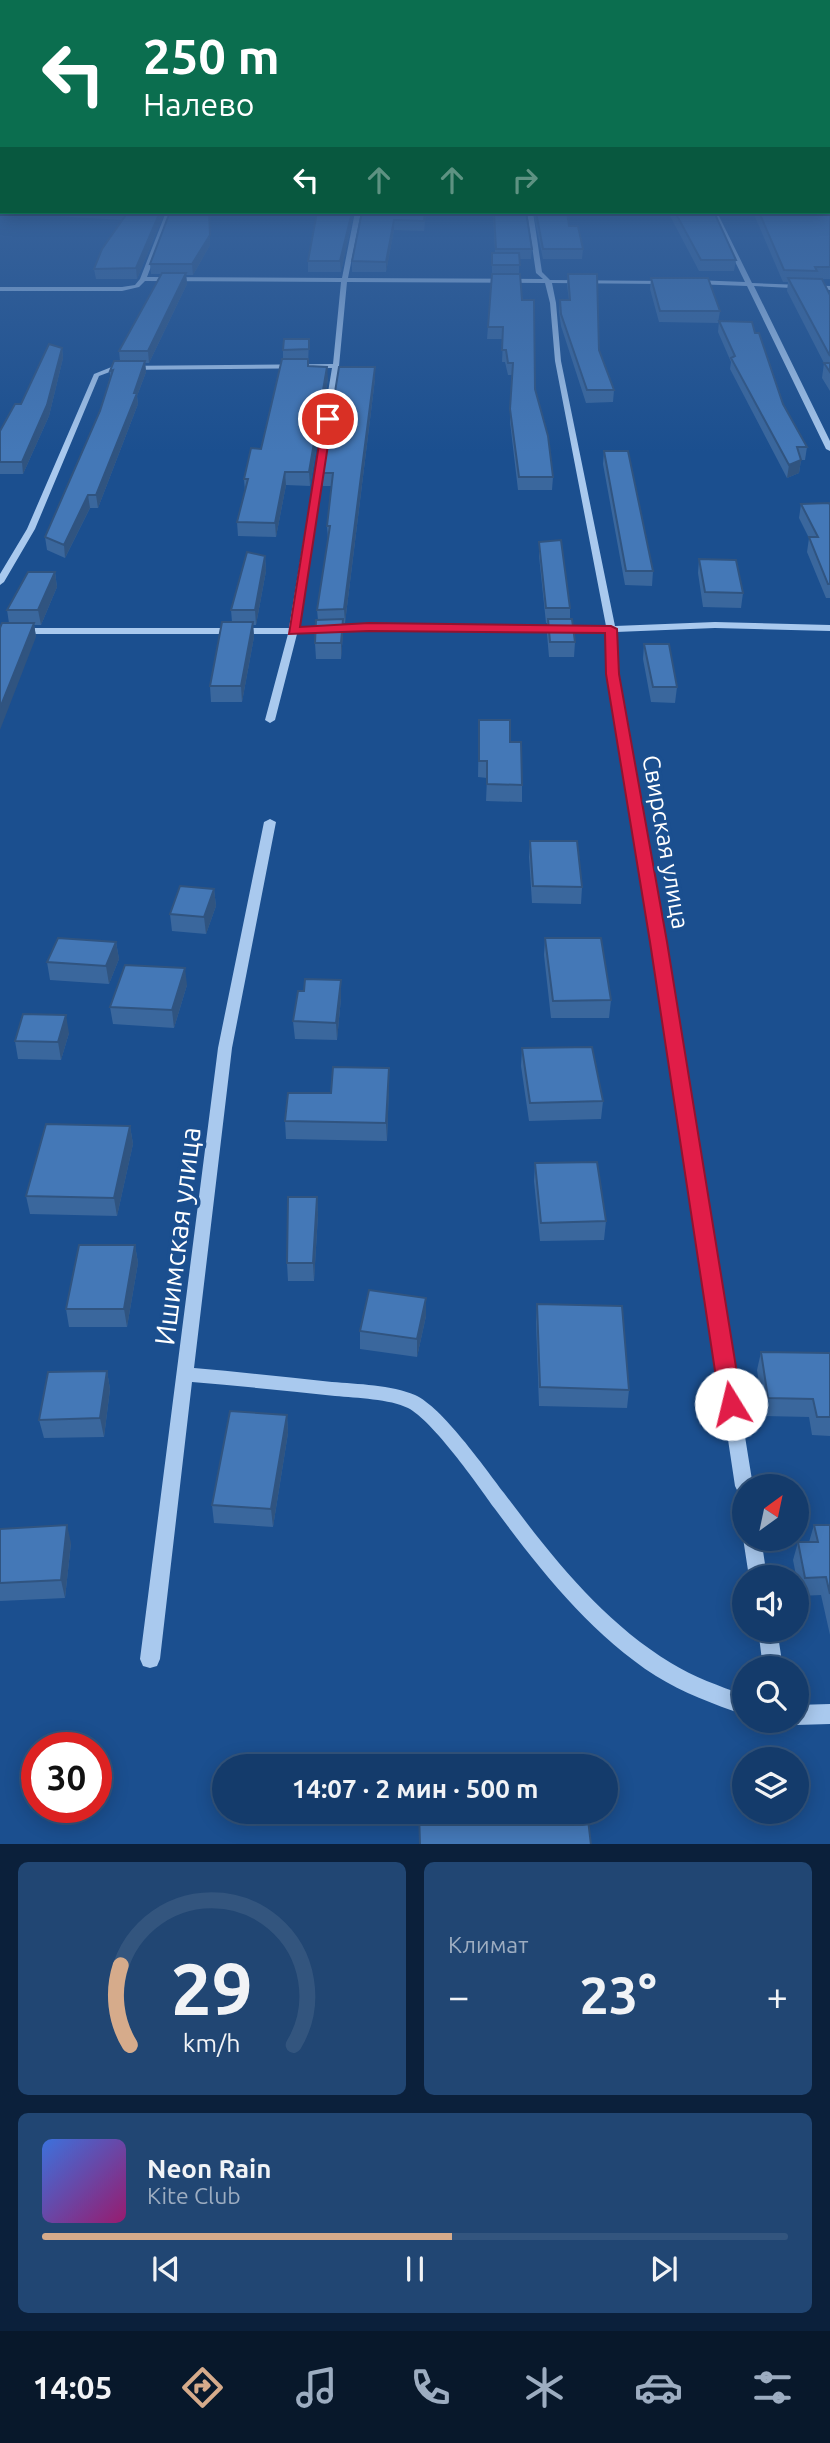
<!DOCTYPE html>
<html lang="ru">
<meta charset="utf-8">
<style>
:root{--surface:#143b6b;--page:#214673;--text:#f1f3f6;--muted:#9dadc1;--line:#33557e;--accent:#d6ab8b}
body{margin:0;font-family:Ubuntu,sans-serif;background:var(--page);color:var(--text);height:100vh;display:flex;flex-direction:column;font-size:26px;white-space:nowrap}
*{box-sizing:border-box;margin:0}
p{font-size:23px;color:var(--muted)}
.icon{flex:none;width:38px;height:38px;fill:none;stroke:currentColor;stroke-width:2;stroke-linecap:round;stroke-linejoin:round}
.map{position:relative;height:1844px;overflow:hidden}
.panel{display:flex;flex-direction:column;gap:18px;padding:18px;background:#0b203b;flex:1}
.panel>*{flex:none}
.banner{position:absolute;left:0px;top:0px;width:831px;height:214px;box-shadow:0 4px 18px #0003,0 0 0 2px var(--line);background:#0b6e4f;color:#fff;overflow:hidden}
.needle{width:46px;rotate:33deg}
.tools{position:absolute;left:732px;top:1474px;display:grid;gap:14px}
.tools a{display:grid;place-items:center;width:77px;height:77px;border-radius:50%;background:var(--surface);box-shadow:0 4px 18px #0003,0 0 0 2px var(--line);font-size:35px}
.speed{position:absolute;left:21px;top:1732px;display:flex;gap:14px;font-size:35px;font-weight:700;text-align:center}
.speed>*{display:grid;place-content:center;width:91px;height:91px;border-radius:50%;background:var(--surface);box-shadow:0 4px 18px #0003,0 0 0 2px var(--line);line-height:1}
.speed .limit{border:10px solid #d22;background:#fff;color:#111}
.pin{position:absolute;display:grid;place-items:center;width:60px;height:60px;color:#fff;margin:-30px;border:4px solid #fff;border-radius:50%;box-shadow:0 2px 7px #0007}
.me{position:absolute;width:77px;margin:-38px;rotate:351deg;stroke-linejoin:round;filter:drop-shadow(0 0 5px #0008)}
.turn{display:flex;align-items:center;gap:24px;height:147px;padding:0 28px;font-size:32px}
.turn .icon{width:91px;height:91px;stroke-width:2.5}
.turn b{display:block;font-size:49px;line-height:60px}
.lanes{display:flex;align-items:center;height:66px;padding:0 28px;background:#0003;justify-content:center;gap:35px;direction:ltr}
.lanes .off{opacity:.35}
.big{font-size:52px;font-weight:700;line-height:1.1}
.panel .card{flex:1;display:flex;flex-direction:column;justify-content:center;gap:10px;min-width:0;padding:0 24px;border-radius:10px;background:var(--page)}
.panel .dial{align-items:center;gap:0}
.dial svg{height:182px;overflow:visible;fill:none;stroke:var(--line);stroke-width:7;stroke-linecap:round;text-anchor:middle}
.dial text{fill:var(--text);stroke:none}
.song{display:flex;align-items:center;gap:21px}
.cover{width:84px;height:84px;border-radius:10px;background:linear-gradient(135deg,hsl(220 70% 55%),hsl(320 70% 35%))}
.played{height:7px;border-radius:4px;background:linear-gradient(90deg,var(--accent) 55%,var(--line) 55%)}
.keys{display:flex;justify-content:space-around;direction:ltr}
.heat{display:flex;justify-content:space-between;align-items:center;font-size:38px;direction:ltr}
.panel .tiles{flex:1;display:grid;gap:18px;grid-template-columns:1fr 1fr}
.card:last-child{grid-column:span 2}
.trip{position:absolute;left:212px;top:1754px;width:406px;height:70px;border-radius:35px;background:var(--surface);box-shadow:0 4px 18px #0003,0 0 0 2px var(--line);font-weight:700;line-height:70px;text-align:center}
.menu{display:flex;height:112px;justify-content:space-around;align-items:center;background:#08182b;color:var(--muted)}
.menu .icon{width:49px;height:49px}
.menu .active{color:var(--accent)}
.menu b{font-size:32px;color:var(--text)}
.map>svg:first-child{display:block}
</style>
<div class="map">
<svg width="830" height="1845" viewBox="0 0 830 1845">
<rect width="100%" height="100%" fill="#1b4f8f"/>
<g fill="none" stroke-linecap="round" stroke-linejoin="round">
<path fill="#a9c9ee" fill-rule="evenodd" d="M166,212h6l-25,65 195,1 13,-66h6l-13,66 195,1 -7,-6 -9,-61h6l9,60 8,8 117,1 -2,3 -113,-1 4,20 5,58 54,265 100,-4 115,3v6l-115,-3 -99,4 2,42 47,268 88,544h-9v8l-6,-2 -3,-6 -82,-544 -45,-268 -2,-42 -237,-2 -72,4 -22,86 -5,3 -5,-3 23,-86h-288v-6h289l43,-260 -217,2 -16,6 -64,153 -31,53 -4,3v-11l27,-45 67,-155 20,-8 219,-2 8,-82 -196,-1 -6,6 -17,4h-122v-4h122l13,-2 5,-6zM347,282l198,1 5,20 5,58 51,265 -237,-2 -71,4 41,-262z
M711,212h6l35,71 78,3v4l-76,-4 76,155v10l-4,-2 -79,-163 -53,-2 -3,-2 3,-2 51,2z
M270,819l6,3 -44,226 -38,320c46,4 92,9 138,14 25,2 60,3 83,13 27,12 70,73 89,98 48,64 98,128 167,170 23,14 48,23 73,32v20c-30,-11 -61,-22 -88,-39 -66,-43 -115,-105 -161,-167 -18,-25 -62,-88 -87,-101 -18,-9 -51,-10 -73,-12 -47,-5 -95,-10 -143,-14l-32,277 -3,7 -7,2 -7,-2 -3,-7 78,-611 46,-226z
M744,1536v2h17l6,39h-18l-6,-39z
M758,1629h19l6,39h-20z
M830,1704v20l-34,1 -8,-5h8v-15z"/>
</g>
<path fill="#3a679d" d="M830,194v85h-14l14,16v96l-8,-13 2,-15 -37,-72 1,-9h-5l-30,-70h77z
M56,212h109l-28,67h-41l-2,-10 28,-49 -66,-4z
M170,212h43l-3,8v25l-17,30h-7l1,9 -38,79h-4l1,9 -9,24 1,8 -40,104h-8l-25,50 -18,-8 -2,-13 55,-126 10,-34v-6l10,-10 -1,-10 42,-77h-10l-1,-10z
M317,212h37l-13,60h-33v-11z
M362,212h64l-2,19 -30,-1 -8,42h-34v-11z
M493,212h33l6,37 -1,10h-12v15l16,115 18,88 -1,13h-34l-8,-68 2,-47h-4l-3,-13h-3l1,-23h-16l5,-63v-23h3z
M533,212h34l2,14 14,23 -1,10h-39z
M668,212h46l22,48 -2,11h-35z
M568,274l46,116 -1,12 -27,1 -25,-77 -2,-14 1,-12h9l-2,-15z
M651,278l69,33 -2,12 -59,-1 -9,-33z
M719,321l36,12 28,71 24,43 -2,13h-4l-2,13 -12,5 -57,-109 1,-7 -13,-30z
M309,339l-1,27 20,13 -18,107 -24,-1 -10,52 -38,-1 -1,-14 8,-30 -1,-13 17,-30 22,-90v-9z
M62,348l1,10 -14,58 -26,58h-23v-43l21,-27z
M375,379l-30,244h-2v11l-2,25h-25l-1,-16 3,-23 -1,-10 11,-71 -1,-13 5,-40h-9l-1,-13z
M604,451l49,120 -1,15 -27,-1 -22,-121z
M801,504l29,1v93h-4l-19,-46 2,-14 -10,-20z
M539,542l31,66v11l5,23 -1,15h-25l-2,-23v-11h-1l-7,-67z
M265,556l1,15 -10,54h-3l1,12 -12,65h-31l-1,-16 22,-64 -1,-12z
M699,559l44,34 -2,15 -38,-1 -5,-34z
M55,572l2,15 -16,38h-7l2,12 -27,-14 -2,-13z
M644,644l33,43 -2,16 -24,-1 -8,-43z
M479,720l31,22 12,43v17l-36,-1 1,-23 -9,-1z
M530,841l52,46 -1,17 -49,-1 -3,-46z
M214,889l2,17 -10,28 -34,-3 -2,-17z
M545,938l66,62 -2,18h-58l-7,-63z
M116,942l3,17 -10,25 -59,-4 -3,-18z
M187,985l-13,43 -61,-4 -3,-17z
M341,998l-4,42 -42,-1 -2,-18z
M69,1033l-8,27 -43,-1 -3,-18z
M522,1048l81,53 -2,18 -72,2 -8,-55z
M389,1086l-2,55 -101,-2 -1,-18z
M130,1126l3,18 -16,72 -87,-2 -4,-18z
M535,1163l71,58 -2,19 -64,1 -6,-60z
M317,1197l1,18 -4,66h-26l-1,-18z
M135,1245l3,18 -11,64h-58l-3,-18z
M426,1298v18l-9,41 -57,-8v-18z
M537,1304l92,86 -2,18 -88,-2 -3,-84z
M761,1352l69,1v83l-18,-1 -3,-18 -45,-1 -7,-46z
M107,1371l3,18 -6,48 -60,1 -5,-18z
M287,1415l1,18 -15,94 -59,-4 -2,-18z
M814,1525h16v110l-9,-40 -21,1 -7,-36 5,-18h11z
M0,1529l71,14 -6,55 -65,3z"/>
<path fill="#305480" d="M160,212h5l-28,67 -1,-11z
M209,212h4l-3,8v25l-17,30 -1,-11z
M352,212h2l-13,60 -1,-11z
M394,220v10l-8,42v-10z
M186,273l1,11 -38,79 -1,-12z
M62,348l1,10 -14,58 -26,58 -1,-12z
M145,361l1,11 -9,24 1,8 -40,104 -2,-13z
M327,367l1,12 -18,107 -1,-14z
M375,367v12l-30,244 -1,-14z
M801,460l-2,13 -12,5 2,-13z
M285,472l1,13 -10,52 -1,-14z
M88,495l2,13 -25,50 -1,-13z
M265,556l1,15 -10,54 -1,-15z
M55,572l2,15 -16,38 -3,-15z
M343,619v15l-2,25v-16z
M253,622l1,15 -12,65 -1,-16z
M34,623l2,14 -36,93v-22z
M214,889l2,17 -10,28 -2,-17z
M116,942l3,17 -10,25 -3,-18z
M185,968l2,17 -13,43 -2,-18z
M341,980v18l-4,42 -1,-17z
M66,1015l3,18 -8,27 -3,-18z
M389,1068v18l-2,55 -1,-18z
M130,1126l3,18 -16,72 -3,-18z
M317,1197l1,18 -4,66 -1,-18z
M135,1245l3,18 -11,64 -3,-18z
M426,1298v18l-9,41v-18z
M107,1371l3,18 -6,48 -4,-19z
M287,1415l1,18 -15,94 -2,-18z
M67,1525l4,18 -6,55 -4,-18z"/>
<path fill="#4478b7" stroke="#305480" stroke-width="2" d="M830,194v73h-15l2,4 -33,-1 -25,-58h71z
M128,212h32l-24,56 -42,1 8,-20z
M170,212h39l1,23 -18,29h-42z
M317,212h35l-12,49h-32z
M362,212h63l-1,9 -30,-1 -8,42 -34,-1z
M494,212h32l6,37h-36z
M536,212h31l2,14h9l5,23h-40z
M675,212h39l22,48h-35z
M492,253h27l1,12h-28z
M162,273h24l-38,78h-29z
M492,274h28l2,26h12l1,89 13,47 5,41h-34l-9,-68 3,-46h-5l-2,-13h-4l1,-23h-15z
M568,274h29l2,76 15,40h-27l-26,-76 -1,-14h10z
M651,278h57l12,33h-60z
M788,278l34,1 8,16v61z
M719,321l33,1 3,11h4l24,71 24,43h-10l4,13 -12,5 -58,-107 4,-2z
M284,339h25v10l-26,1z
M49,344l13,4 -15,57 -25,57h-22v-31l15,-27h6z
M282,359h26v7l19,1 -18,105h-24l-10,51 -38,-1 11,-43h-4l7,-31 10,1z
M114,361h31l-11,32h3l-41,102h-8l-24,50 -19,-8 55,-126 13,-41 -3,1z
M824,363h6v9z
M339,367h36l-31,242 -27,1 13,-84h-3l6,-53h-11z
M604,451h24l25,120h-27z
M829,503l1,2v79h-2l-19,-47h9l-17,-33z
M561,540l9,68h-24l-7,-66z
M247,552l18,4 -10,54h-24z
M699,559l37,1 7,33 -38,-1z
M28,572h27l-17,38h-31z
M343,619l-2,24h-26l1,-23z
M548,619h24l3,23h-25z
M222,622h31l-12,64h-31z
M2,623h32l-34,85v-80z
M644,644h25l8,43h-24z
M479,720h31v22h11l1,43 -35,-1v-23h-8z
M530,841h47l5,46 -49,-1z
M180,886l34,3 -10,28 -34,-3z
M58,938l58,4 -10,24 -59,-4z
M545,938h56l10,62 -58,1z
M125,965l60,3 -13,42 -62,-3z
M305,979l36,1 -5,43 -43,-2 5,-30h6z
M23,1014l43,1 -8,27 -43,-1z
M592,1047l11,54 -73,2 -8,-55z
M333,1067l56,1 -3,55 -101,-2 3,-28h43z
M46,1124l84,2 -16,72 -88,-2z
M597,1162l9,59 -65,2 -6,-60z
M288,1197h29l-4,66h-26z
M79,1245h56l-11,64h-58z
M369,1290l57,8 -9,41 -57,-8z
M537,1304l85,2 7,84 -89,-3z
M761,1352l69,1v64h-13l-4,-18 -45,-1z
M107,1371l-7,47 -61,2 9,-48z
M230,1411l57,4 -16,94 -59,-4z
M67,1525l-6,55 -61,3v-54z
M814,1525h16v69l-4,-17 -21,1 -7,-36h20z
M419,1811h168l4,34h-171z"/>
<linearGradient id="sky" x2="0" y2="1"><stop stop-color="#0f2b4f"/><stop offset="0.43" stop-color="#39639b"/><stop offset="1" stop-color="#39639b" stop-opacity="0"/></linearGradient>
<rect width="830" height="452" fill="url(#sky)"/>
<path fill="#e11d48" stroke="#92132f" stroke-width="2" d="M328,416l4,3 -32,208 69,-4 242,3 6,3 2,45 48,268 75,462 -3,7 -8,3 -8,-3 -3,-7 -70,-462 -44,-268 -1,-41 -236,-2 -80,3 34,-215z"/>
<g text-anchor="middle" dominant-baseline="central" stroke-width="7" stroke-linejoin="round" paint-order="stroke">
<g font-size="24" fill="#fff" stroke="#1b4f8f">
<text transform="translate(666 842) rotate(80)">Свирская улица</text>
</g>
<g font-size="28" fill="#fff" stroke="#1b4f8f">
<text transform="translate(177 1236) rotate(-83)">Ишимская улица</text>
</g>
</g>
</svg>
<div class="tools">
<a><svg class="needle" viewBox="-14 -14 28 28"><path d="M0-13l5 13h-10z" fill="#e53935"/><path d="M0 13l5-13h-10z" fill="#9dadc1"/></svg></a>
<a><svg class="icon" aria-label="sound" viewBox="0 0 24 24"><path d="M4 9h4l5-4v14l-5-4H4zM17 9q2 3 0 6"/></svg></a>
<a><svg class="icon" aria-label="search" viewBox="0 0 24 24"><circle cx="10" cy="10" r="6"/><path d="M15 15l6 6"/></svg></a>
<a><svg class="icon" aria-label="layers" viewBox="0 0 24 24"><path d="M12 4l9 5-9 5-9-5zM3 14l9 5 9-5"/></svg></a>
</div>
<div class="speed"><div class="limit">30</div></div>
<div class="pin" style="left:328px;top:419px;background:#d93025"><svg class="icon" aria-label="arrive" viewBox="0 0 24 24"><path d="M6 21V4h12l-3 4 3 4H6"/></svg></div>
<svg class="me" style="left:731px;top:1404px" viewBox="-20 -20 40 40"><circle r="19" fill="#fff"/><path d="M0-13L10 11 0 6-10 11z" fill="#e11d48"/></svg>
<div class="trip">14:07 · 2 мин · 500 m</div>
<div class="banner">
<div class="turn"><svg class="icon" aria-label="left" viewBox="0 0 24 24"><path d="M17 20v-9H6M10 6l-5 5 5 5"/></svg><div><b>250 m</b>Налево</div></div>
<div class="lanes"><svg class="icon" aria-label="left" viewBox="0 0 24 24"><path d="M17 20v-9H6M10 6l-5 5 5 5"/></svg><svg class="icon off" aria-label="ahead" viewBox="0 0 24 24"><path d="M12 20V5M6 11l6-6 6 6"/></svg><svg class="icon off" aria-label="ahead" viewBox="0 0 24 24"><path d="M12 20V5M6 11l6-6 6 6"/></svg><svg class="icon off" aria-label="right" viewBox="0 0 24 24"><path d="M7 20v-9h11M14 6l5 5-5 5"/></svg></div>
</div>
</div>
<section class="panel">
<div class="tiles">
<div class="card dial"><svg viewBox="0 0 100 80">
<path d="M14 69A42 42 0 1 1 86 69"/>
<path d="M14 69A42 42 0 0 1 10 34" stroke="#d6ab8b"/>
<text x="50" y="56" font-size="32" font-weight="700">29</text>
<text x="50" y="72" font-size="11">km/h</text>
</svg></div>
<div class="card"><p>Климат</p>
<div class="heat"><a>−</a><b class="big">23°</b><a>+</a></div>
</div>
<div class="card">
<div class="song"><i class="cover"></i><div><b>Neon Rain</b><p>Kite Club</p></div></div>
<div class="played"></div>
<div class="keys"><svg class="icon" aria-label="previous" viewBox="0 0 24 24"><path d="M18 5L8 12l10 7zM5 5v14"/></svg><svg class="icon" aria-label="pause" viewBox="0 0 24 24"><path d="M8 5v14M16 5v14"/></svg><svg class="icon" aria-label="next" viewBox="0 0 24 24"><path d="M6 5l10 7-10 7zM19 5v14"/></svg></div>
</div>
</div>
</section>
<nav class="menu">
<b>14:05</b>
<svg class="icon active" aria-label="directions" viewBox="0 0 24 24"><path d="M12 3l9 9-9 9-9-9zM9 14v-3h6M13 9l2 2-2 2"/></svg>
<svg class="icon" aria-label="music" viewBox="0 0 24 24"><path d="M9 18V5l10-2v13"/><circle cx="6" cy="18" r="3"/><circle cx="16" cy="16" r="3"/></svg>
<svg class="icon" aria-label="phone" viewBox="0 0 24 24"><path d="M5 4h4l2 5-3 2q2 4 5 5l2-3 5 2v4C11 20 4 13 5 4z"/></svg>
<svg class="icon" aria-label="climate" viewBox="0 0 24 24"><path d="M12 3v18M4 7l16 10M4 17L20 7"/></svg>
<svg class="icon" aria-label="car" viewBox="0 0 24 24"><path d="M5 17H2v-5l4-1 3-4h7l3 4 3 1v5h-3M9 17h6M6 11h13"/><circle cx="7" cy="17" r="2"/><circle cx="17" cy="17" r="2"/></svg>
<svg class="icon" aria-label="filters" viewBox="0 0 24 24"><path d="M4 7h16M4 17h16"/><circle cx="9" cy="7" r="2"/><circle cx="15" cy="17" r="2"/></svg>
</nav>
